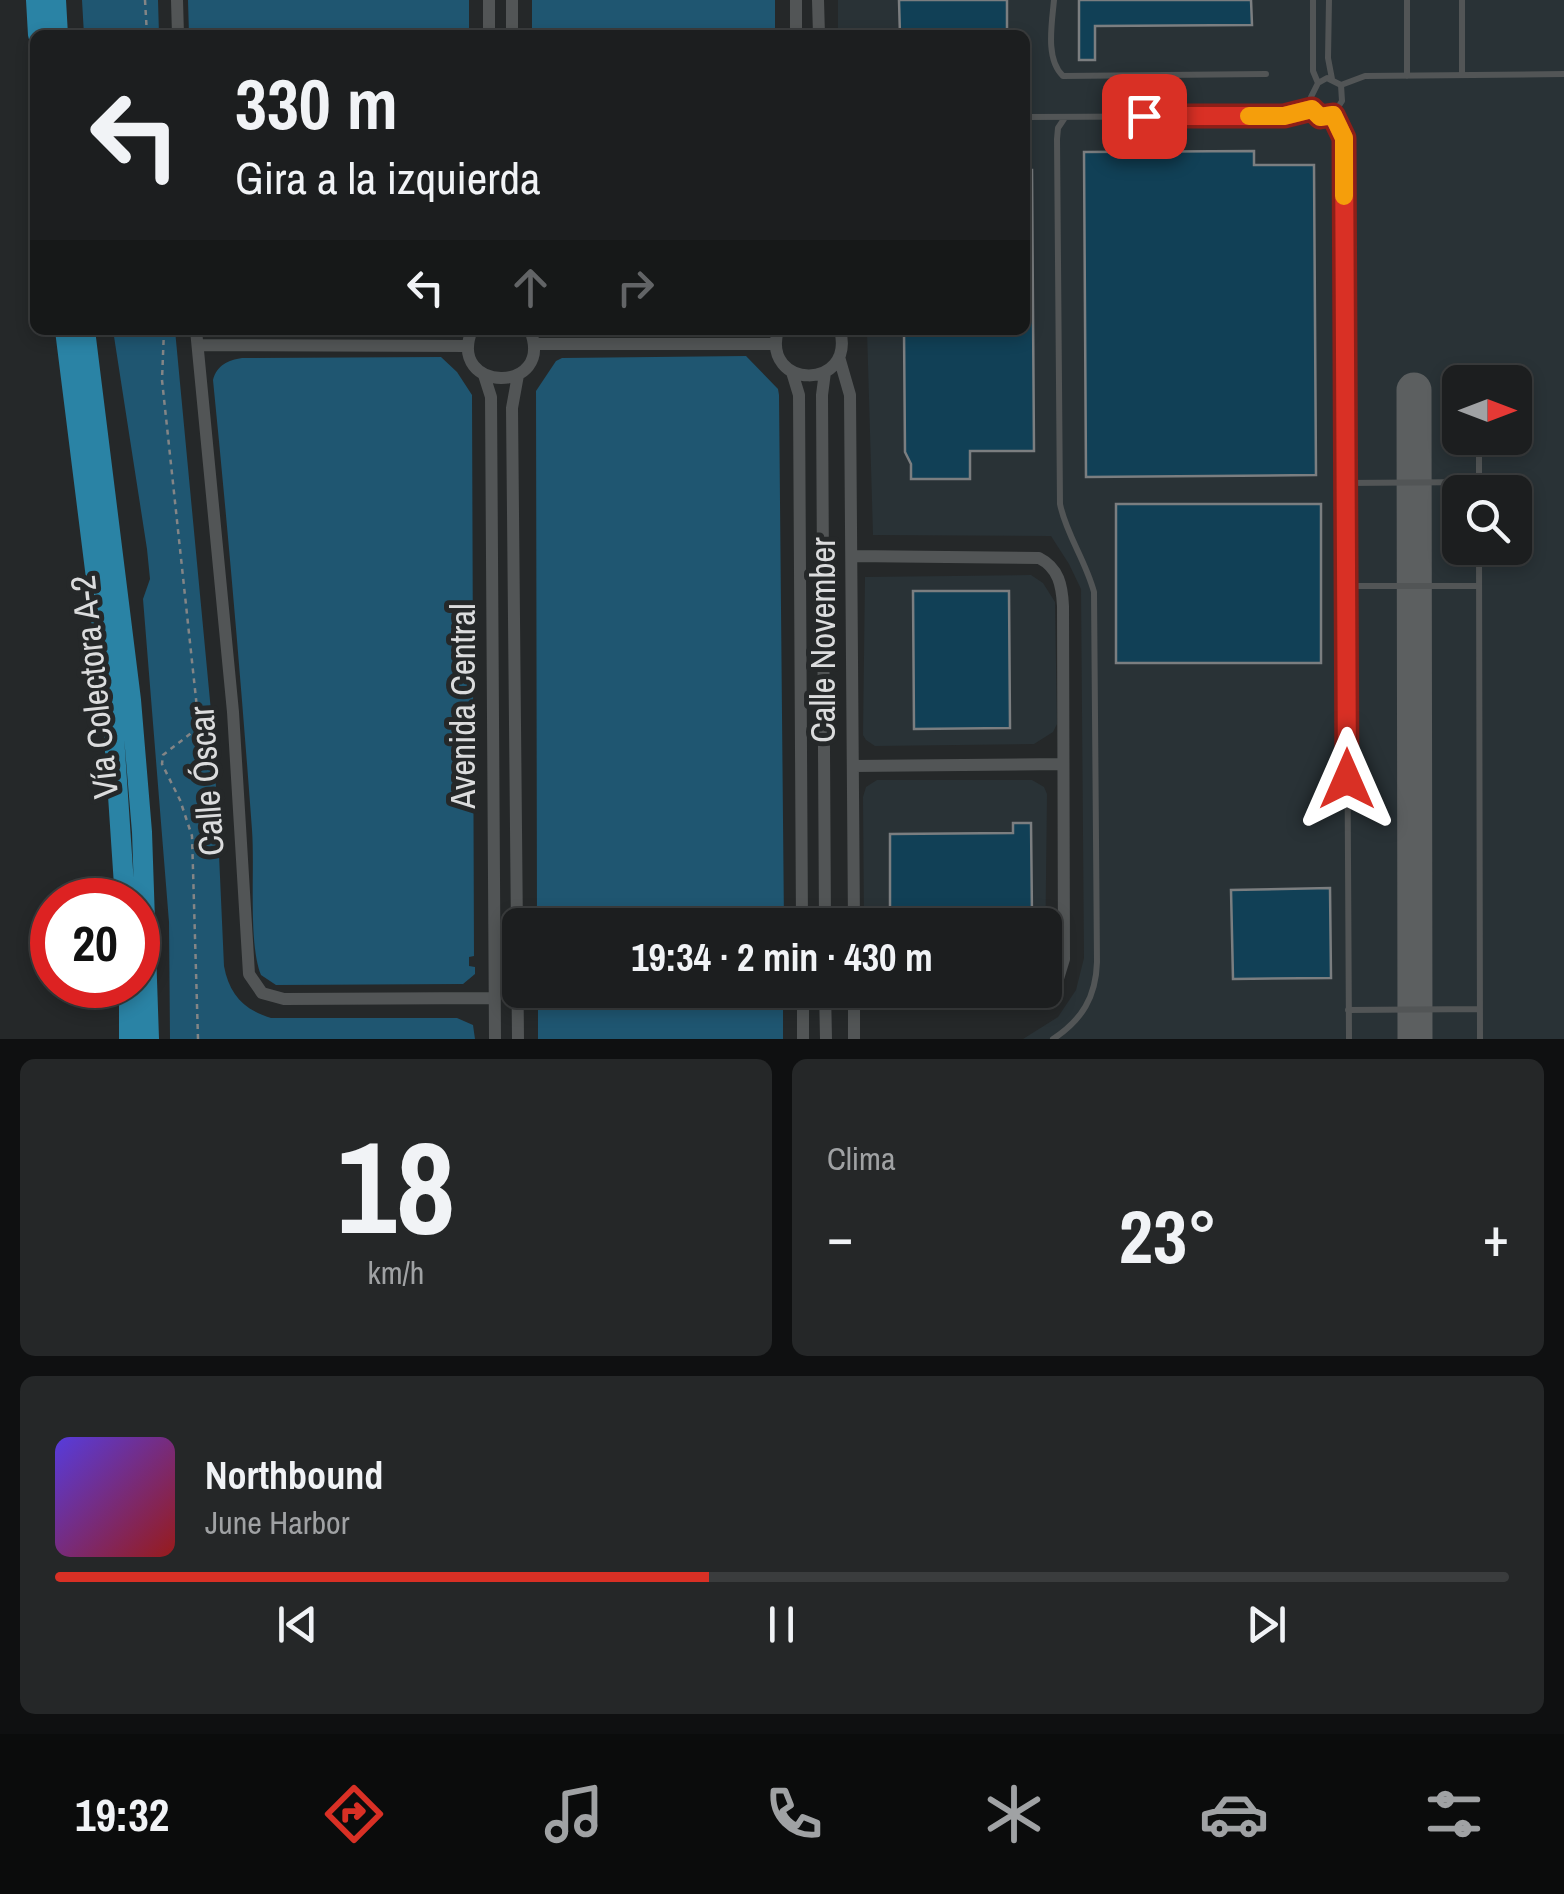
<!DOCTYPE html>
<html lang="es">
<meta charset="utf-8">
<style>
:root{--surface:#1c1e1f;--page:#252728;--text:#f1f3f6;--muted:#a0a2a4;--line:#3a3c3d;--accent:#d93025}
body{margin:0;font-family:"Archivo Narrow",sans-serif;background:var(--page);color:var(--text);height:100vh;display:flex;flex-direction:column;font-size:38px;white-space:nowrap}
*{box-sizing:border-box;margin:0}
p{font-size:32px;color:var(--muted)}
.icon{flex:none;width:55px;height:55px;fill:none;stroke:currentColor;stroke-width:2;stroke-linecap:round;stroke-linejoin:round}
.map{position:relative;height:1039px;overflow:hidden}
.sheet{display:flex;flex-direction:column;gap:20px;padding:20px;background:#0f1011;flex:1}
.sheet>*{flex:none}
.banner{position:absolute;left:30px;top:30px;width:1000px;height:305px;border-radius:15px;box-shadow:0 5px 15px #0003,0 0 0 2px var(--line);background:#1c1e1f;color:var(--text);overflow:hidden}
.needle{width:65px;rotate:90deg}
.fabs{position:absolute;left:1442px;top:365px;display:grid;gap:20px}
.fabs a{display:grid;place-items:center;width:90px;height:90px;border-radius:15px;background:var(--surface);box-shadow:0 5px 15px #0003,0 0 0 2px var(--line);font-size:50px}
.speed{position:absolute;left:30px;top:878px;display:flex;gap:20px;font-size:50px;font-weight:700;text-align:center}
.speed>*{display:grid;place-content:center;width:130px;height:130px;border-radius:50%;background:var(--surface);box-shadow:0 5px 15px #0003,0 0 0 2px var(--line);line-height:1}
.speed .limit{border:15px solid #d22;background:#fff;color:#111}
.pin{position:absolute;display:grid;place-items:center;width:85px;height:85px;color:#fff;margin:-42px;border-radius:20px;box-shadow:0 5px 15px #0006}
.me{position:absolute;width:110px;margin:-55px;rotate:0deg;stroke-linejoin:round;filter:drop-shadow(0 0 8px #0008)}
.turn{display:flex;align-items:center;gap:35px;height:210px;padding:0 40px;font-size:45px}
.turn .icon{width:130px;height:130px;stroke-width:2.5}
.turn b{display:block;font-size:70px;line-height:85px}
.lanes{display:flex;align-items:center;height:95px;padding:0 40px;background:#0003;justify-content:center;gap:50px;direction:ltr}
.lanes .off{opacity:.35}
.big{font-size:75px;font-weight:700;line-height:1.1}
.sheet .tile{flex:1;display:flex;flex-direction:column;justify-content:center;gap:15px;min-width:0;padding:0 35px;border-radius:15px;background:var(--page)}
.sheet .dial{align-items:center;gap:0}
.dial b{font-size:130px;line-height:1}
.song{display:flex;align-items:center;gap:30px}
.cover{width:120px;height:120px;border-radius:15px;background:linear-gradient(135deg,hsl(250 70% 55%),hsl(0 70% 35%))}
.played{height:10px;border-radius:5px;background:linear-gradient(90deg,var(--accent) 45%,var(--line) 45%)}
.keys{display:flex;justify-content:space-around;direction:ltr}
.heat{display:flex;justify-content:space-between;align-items:center;font-size:55px;direction:ltr}
.sheet .tiles{flex:1;display:grid;gap:20px;grid-template-columns:1fr 1fr}
.tile:last-child{grid-column:span 2}
.trip{position:absolute;left:502px;top:908px;width:560px;height:100px;border-radius:15px;background:var(--surface);box-shadow:0 5px 15px #0003,0 0 0 2px var(--line);font-weight:700;line-height:100px;text-align:center}
.dock{display:flex;height:160px;justify-content:space-around;align-items:center;background:#0b0c0c;color:var(--muted)}
.dock .icon{width:70px;height:70px}
.dock .active{color:var(--accent)}
.dock b{font-size:45px;color:var(--text)}
.map>svg:first-child{display:block}
</style>
<div class="map">
<svg width="1564" height="1039" viewBox="0 0 1564 1039">
<rect width="100%" height="100%" fill="#252829"/>
<path fill="#293236" fill-rule="evenodd" d="M838,0h726v1039h-541l35,-22 18,-27 8,-32 -3,-369 -12,-25 -18,-28 -178,-1 -6,-205h158v-295h-187zM1460,382h55v56h-55zM1460,492h55v56h-55z
M1031,575l12,8 12,19 2,122 -4,8 -19,12 -159,2 -9,-6 -3,-5 2,-158z
M877,780h155l12,7 3,7 -2,171v-40h-181l-1,-128 3,-10z"/>
<path fill="#1f5671" d="M82,0h76l1,35h-75z
M188,0h281v35h-280z
M532,0h243v35h-243z
M113,330h62l39,413 10,223c5,28 20,44 47,52h186l16,7 2,14h-305l-1,-117 -26,-323 7,-20 -3,-30z
M216,330h229l-11,4h-210z
M746,356l32,33 1,6 5,530h-247l-1,-534 20,-30 6,-3z
M441,357l16,15 15,23 2,561 -5,1v9l6,1v7l-12,10 -187,1 -15,-10c-13,-32 -6,-106 -9,-145 -11,-150 -24,-300 -39,-450 4,-15 15,-20 29,-22z
M538,990h245v49h-245z"/>
<g fill="none" stroke-linecap="round" stroke-linejoin="round">
<path stroke="#5c5f60" stroke-width="35" d="M1414,390l1,649"/>
</g>
<path fill="#114056" stroke="#7b7e80" stroke-width="2.5" d="M899,0h108v35h-107z
M1079,0h172l1,25 -157,1v34h-16z
M1254,151v14h60l2,310 -230,2 -2,-325z
M1025,170h7l2,281h-64v28h-59v-15l-6,-12 -1,-122h121z
M1116,504h205v159h-205z
M913,591h96l1,137 -96,1z
M1013,823h18l1,93h-15v-7h-5l1,16h-123v-91l123,-1z
M1330,888l1,90 -98,1 -2,-89z"/>
<g fill="none" stroke-linecap="round" stroke-linejoin="round">
<path stroke="#838586" stroke-width="2.5" stroke-dasharray="5 5" stroke-linecap="butt" d="M145,0l2,35
M164,330l-2,50 37,347 -36,28 -1,9 18,36 12,36 6,203"/>
<path stroke="#525556" stroke-width="6" d="M1054,0c-2,23 -9,59 9,76l203,-2
M1313,0v71l5,12 -7,14 1,12 8,8 13,-2 9,-14 -1,-16 -14,-7 -9,5
M1329,0l-1,58 4,21
M1407,0v76
M1462,0v75
M1341,85l24,-9 199,-2
M1333,115l11,23 5,901
M1025,117l259,-1 28,-7
M1479,449v43
M1346,483l133,-1
M1479,548l1,491
M1346,586h133
M1348,1010l132,-1
M1053,1039c29,-19 43,-42 44,-77l-3,-370c-9,-33 -28,-58 -34,-88l-3,-365 1,-11 6,-9"/>
<path stroke="#525556" stroke-width="12" d="M177,0l1,35
M489,0v35
M512,0v35
M796,0v35
M818,0l1,35
M196,330l37,382 16,262 13,19 22,6 210,-1
M472,330c-26,63 84,65 58,0
M778,330c-17,60 78,61 62,0
M535,344h241
M198,345l270,1
M839,357l11,38 4,530
M792,372l7,23 3,530
M484,375l7,22 4,642
M518,375l-6,33 6,631
M852,556l187,2c20,10 23,28 24,48l1,353 -7,23 -15,9 -188,6
M853,766l210,-2
M825,925l-3,-530 3,-23
M803,990v49
M825,990l1,49
M854,992v47"/>
<path stroke="#2a83a5" stroke-width="20" d="M36,0l2,35
M56,0l2,35
M65,330l47,376 13,194
M85,330l46,370 11,132 7,207
M129,985v54"/>
</g>
<g fill="none" stroke-linecap="round" stroke-linejoin="round">
<defs>
<path id="route" d="M1144,116h140l28,-7 8,8 13,-2 11,23 3,641"/>
</defs>
<use href="#route" stroke="#8d1f18" stroke-width="25"/>
<use href="#route" stroke="#d93025" stroke-width="18"/>
<path stroke="#f59e0b" stroke-width="18" d="M1249,116h35l28,-7 8,8 13,-2 11,23v58"/>
</g>
<g text-anchor="middle" dominant-baseline="central" stroke-width="10" stroke-linejoin="round" paint-order="stroke">
<g font-size="35" fill="#dbdcdd" stroke="#252829">
<text transform="translate(822 640) rotate(-90)">Calle November</text>
<text transform="translate(94 687) rotate(-96)">Vía Colectora A-2</text>
<text transform="translate(462 706) rotate(-90)">Avenida Central</text>
<text transform="translate(206 781) rotate(-94)">Calle Óscar</text>
</g>
</g>
</svg>
<div class="fabs">
<a><svg class="needle" viewBox="-14 -14 28 28"><path d="M0-13l5 13h-10z" fill="#e53935"/><path d="M0 13l5-13h-10z" fill="#a0a2a4"/></svg></a>
<a><svg class="icon" aria-label="search" viewBox="0 0 24 24"><circle cx="10" cy="10" r="6"/><path d="M15 15l6 6"/></svg></a>
</div>
<div class="speed"><div class="limit">20</div></div>
<div class="pin" style="left:1144px;top:116px;background:#d93025"><svg class="icon" aria-label="arrive" viewBox="0 0 24 24"><path d="M6 21V4h12l-3 4 3 4H6"/></svg></div>
<svg class="me" style="left:1347px;top:779px" viewBox="-20 -20 40 40"><path d="M0-17L14 15 0 8-14 15z" fill="#d93025" stroke="#fff" stroke-width="4"/></svg>
<div class="trip">19:34 · 2 min · 430 m</div>
<div class="banner">
<div class="turn"><svg class="icon" aria-label="left" viewBox="0 0 24 24"><path d="M17 20v-9H6M10 6l-5 5 5 5"/></svg><div><b>330 m</b>Gira a la izquierda</div></div>
<div class="lanes"><svg class="icon" aria-label="left" viewBox="0 0 24 24"><path d="M17 20v-9H6M10 6l-5 5 5 5"/></svg><svg class="icon off" aria-label="ahead" viewBox="0 0 24 24"><path d="M12 20V5M6 11l6-6 6 6"/></svg><svg class="icon off" aria-label="right" viewBox="0 0 24 24"><path d="M7 20v-9h11M14 6l5 5-5 5"/></svg></div>
</div>
</div>
<section class="sheet">
<div class="tiles">
<div class="tile dial"><b>18</b><p>km/h</p></div>
<div class="tile"><p>Clima</p>
<div class="heat"><a>−</a><b class="big">23°</b><a>+</a></div>
</div>
<div class="tile">
<div class="song"><i class="cover"></i><div><b>Northbound</b><p>June Harbor</p></div></div>
<div class="played"></div>
<div class="keys"><svg class="icon" aria-label="previous" viewBox="0 0 24 24"><path d="M18 5L8 12l10 7zM5 5v14"/></svg><svg class="icon" aria-label="pause" viewBox="0 0 24 24"><path d="M8 5v14M16 5v14"/></svg><svg class="icon" aria-label="next" viewBox="0 0 24 24"><path d="M6 5l10 7-10 7zM19 5v14"/></svg></div>
</div>
</div>
</section>
<nav class="dock">
<b>19:32</b>
<svg class="icon active" aria-label="directions" viewBox="0 0 24 24"><path d="M12 3l9 9-9 9-9-9zM9 14v-3h6M13 9l2 2-2 2"/></svg>
<svg class="icon" aria-label="music" viewBox="0 0 24 24"><path d="M9 18V5l10-2v13"/><circle cx="6" cy="18" r="3"/><circle cx="16" cy="16" r="3"/></svg>
<svg class="icon" aria-label="phone" viewBox="0 0 24 24"><path d="M5 4h4l2 5-3 2q2 4 5 5l2-3 5 2v4C11 20 4 13 5 4z"/></svg>
<svg class="icon" aria-label="climate" viewBox="0 0 24 24"><path d="M12 3v18M4 7l16 10M4 17L20 7"/></svg>
<svg class="icon" aria-label="car" viewBox="0 0 24 24"><path d="M5 17H2v-5l4-1 3-4h7l3 4 3 1v5h-3M9 17h6M6 11h13"/><circle cx="7" cy="17" r="2"/><circle cx="17" cy="17" r="2"/></svg>
<svg class="icon" aria-label="filters" viewBox="0 0 24 24"><path d="M4 7h16M4 17h16"/><circle cx="9" cy="7" r="2"/><circle cx="15" cy="17" r="2"/></svg>
</nav>
